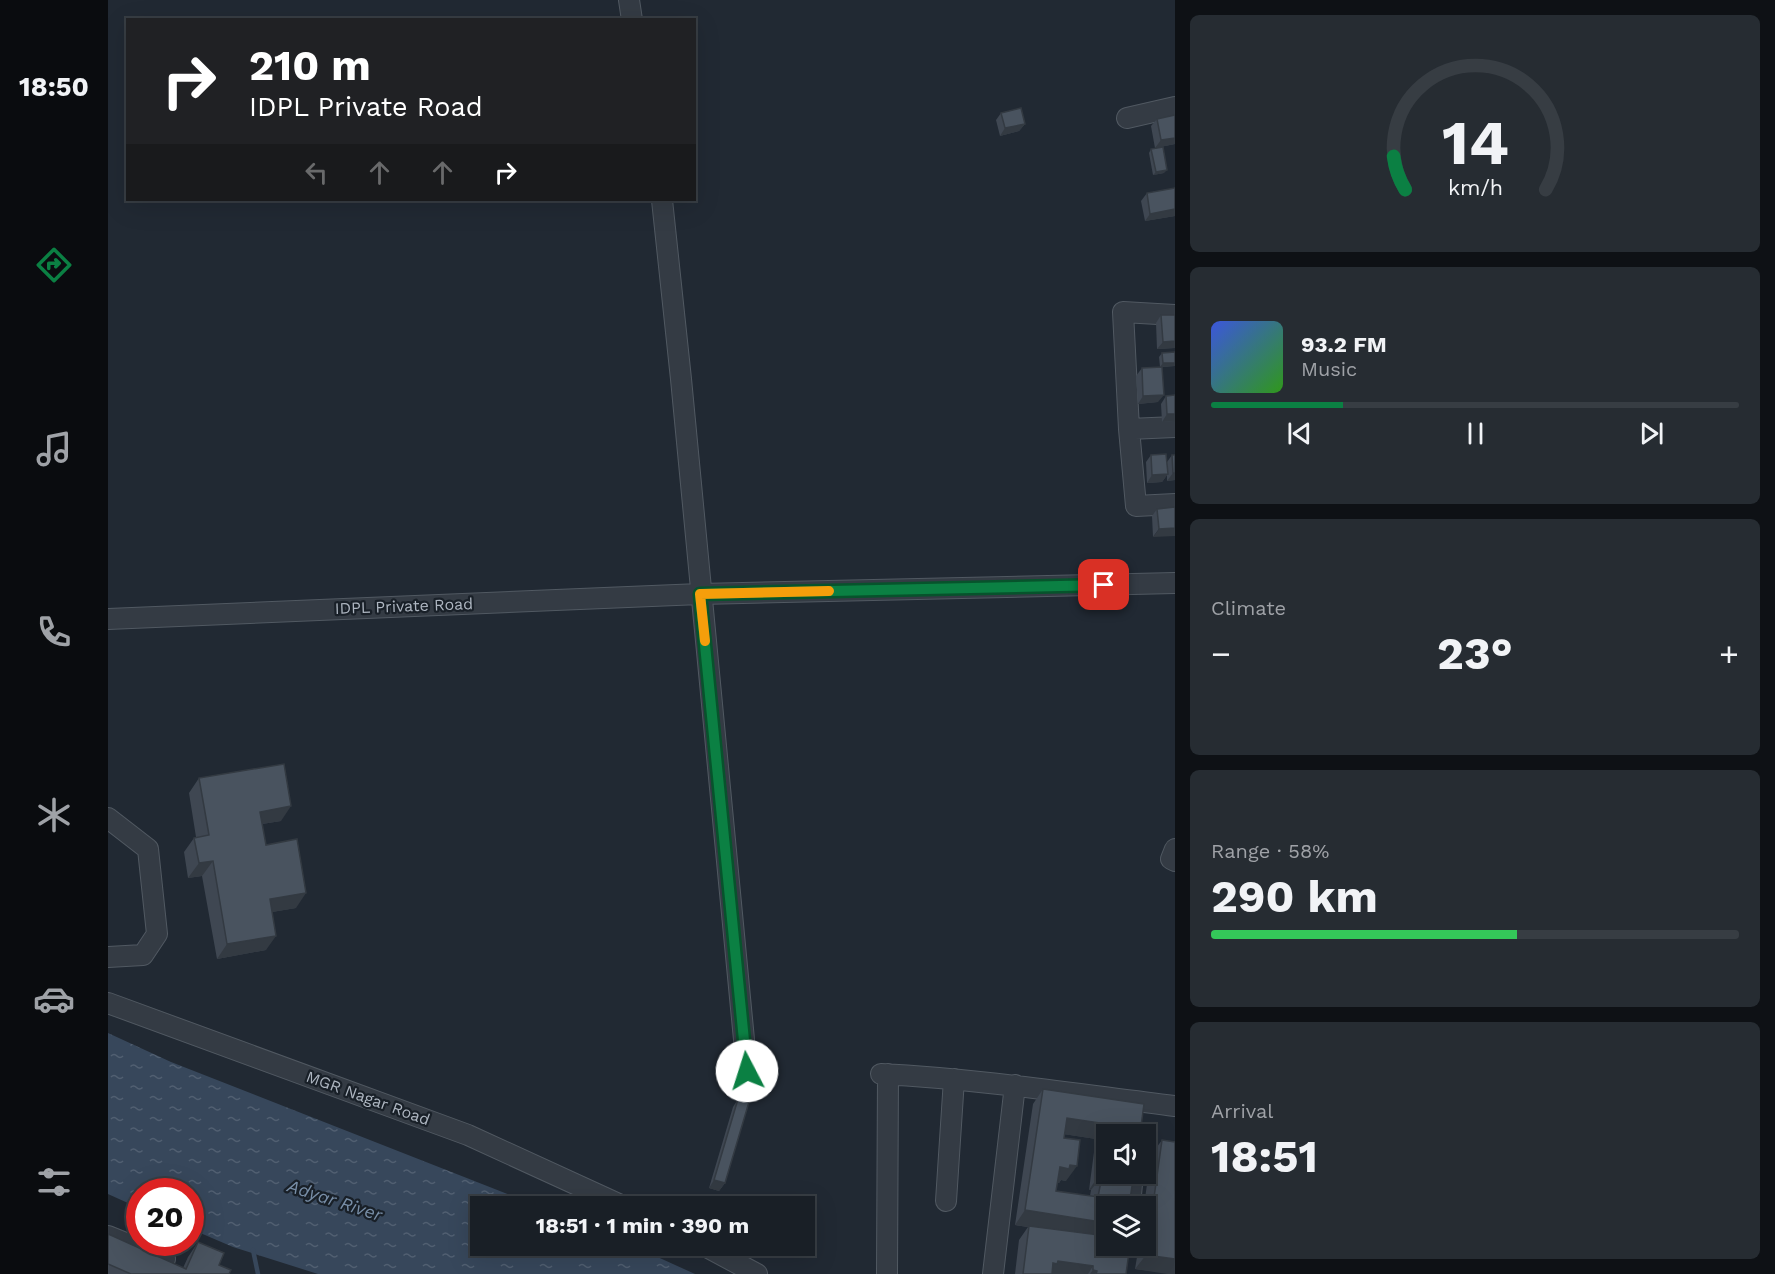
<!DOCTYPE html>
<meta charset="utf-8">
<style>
:root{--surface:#191f26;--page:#262c32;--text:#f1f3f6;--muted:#9fa2a7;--line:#373d43;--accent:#0b8043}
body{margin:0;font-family:"Work Sans",sans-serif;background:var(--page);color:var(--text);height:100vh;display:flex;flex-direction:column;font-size:22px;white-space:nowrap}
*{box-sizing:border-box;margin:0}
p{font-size:20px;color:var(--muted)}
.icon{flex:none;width:33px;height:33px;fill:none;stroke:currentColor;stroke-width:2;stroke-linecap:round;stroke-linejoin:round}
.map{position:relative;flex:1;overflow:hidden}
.sheet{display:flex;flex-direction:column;gap:15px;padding:15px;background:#0e1115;width:600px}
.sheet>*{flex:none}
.banner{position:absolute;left:18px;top:18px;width:570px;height:183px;border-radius:0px;box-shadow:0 6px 24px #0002,0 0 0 2px var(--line);background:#202124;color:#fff;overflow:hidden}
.controls{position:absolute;left:988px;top:1124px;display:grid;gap:12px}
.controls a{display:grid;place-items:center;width:60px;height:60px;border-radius:0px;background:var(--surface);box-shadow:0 6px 24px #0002,0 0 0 2px var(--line);font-size:30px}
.speed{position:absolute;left:18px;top:1178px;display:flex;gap:12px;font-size:30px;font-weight:700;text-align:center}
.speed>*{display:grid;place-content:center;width:78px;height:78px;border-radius:50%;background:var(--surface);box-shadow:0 6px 24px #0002,0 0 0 2px var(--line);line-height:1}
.speed .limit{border:9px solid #d22;background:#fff;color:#111}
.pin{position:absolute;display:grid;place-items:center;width:51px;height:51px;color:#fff;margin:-26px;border-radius:12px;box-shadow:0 3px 9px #0006}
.me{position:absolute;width:66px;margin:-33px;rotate:355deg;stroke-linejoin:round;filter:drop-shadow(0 0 4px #0008)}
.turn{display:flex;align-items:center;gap:21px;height:126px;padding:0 24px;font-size:27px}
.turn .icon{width:78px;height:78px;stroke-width:2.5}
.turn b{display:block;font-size:42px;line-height:51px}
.lanes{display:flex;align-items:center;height:57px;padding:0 24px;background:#0003;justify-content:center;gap:30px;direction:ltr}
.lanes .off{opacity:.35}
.big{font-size:45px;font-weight:700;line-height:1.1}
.sheet .widget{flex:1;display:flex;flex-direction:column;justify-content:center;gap:9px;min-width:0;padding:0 21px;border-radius:9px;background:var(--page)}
.sheet .dial{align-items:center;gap:0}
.dial svg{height:156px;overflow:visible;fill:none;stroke:var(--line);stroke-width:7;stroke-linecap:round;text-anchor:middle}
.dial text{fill:var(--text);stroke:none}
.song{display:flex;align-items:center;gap:18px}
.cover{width:72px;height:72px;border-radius:9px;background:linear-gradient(135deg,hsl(230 70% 55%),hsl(110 70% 35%))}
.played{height:6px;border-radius:3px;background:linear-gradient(90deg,var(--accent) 25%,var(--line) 25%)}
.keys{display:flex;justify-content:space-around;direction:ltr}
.heat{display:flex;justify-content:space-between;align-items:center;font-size:33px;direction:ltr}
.charge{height:9px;border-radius:4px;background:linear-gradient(90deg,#34c759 58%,var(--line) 0)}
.trip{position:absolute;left:362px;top:1196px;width:345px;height:60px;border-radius:0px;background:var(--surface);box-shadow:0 6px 24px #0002,0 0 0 2px var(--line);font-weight:700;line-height:60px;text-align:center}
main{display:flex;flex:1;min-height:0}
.menu{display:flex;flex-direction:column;width:108px;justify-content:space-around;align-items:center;background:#0a0c0f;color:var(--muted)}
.menu .icon{width:42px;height:42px}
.menu .selected{color:var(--accent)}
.menu b{font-size:27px;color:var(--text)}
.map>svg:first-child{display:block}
</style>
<main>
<nav class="menu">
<b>18:50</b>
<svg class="icon selected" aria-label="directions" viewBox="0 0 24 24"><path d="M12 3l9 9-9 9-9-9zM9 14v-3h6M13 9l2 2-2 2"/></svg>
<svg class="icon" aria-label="music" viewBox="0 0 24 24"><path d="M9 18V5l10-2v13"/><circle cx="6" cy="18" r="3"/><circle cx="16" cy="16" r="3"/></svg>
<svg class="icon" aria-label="phone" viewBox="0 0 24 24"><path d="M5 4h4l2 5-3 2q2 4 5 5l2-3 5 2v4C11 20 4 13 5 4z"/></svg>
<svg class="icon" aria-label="climate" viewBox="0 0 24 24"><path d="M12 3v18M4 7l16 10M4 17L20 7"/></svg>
<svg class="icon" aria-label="car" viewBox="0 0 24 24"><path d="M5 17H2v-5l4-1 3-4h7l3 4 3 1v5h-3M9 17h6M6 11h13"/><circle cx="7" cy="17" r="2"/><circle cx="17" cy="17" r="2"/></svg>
<svg class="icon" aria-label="filters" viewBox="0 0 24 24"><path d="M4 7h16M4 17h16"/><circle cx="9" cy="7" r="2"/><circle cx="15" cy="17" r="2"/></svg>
</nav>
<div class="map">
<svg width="1067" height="1274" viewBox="0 0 1067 1274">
<defs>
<pattern id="water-ripples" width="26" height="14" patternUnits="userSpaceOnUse" patternTransform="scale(1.5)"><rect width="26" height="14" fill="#37475b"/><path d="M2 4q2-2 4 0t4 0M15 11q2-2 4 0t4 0" fill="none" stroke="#515f71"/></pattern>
</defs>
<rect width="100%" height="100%" fill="#212933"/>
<path fill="url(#water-ripples)" d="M0,1033l63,29 367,144h-58v39h151l64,29h-377l-85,-27 -42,-18 -1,-38h-50l-1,17 -31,-14z"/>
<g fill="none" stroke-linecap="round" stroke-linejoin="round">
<path stroke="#37475b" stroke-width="4.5" d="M145,1250l5,24"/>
<defs>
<path id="minor" d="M521,0l3,20
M1019,118l48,-11
M554,200l19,179 66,692
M1067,315l-52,-3 6,117 7,77 39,-2
M1021,429l46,-2
M0,619l592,-25 475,-11
M0,818l40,31 9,85 -14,21 -35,2
M1067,849l-4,10 4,2
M0,1003l360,132 155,71
M773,1074c98,5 196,20 294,32
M838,1201l8,-122
M1022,1206l3,-33
M0,1236l57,23
M595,1245l54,29
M779,1274l1,-200
M885,1274l22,-189"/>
</defs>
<use href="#minor" stroke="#515962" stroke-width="22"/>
<use href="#minor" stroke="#343b44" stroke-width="20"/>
</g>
<path fill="#3f4752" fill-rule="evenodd" d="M893,113l24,11 -6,7 -19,5 -4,-16z
M1049,119l18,25 -20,4 -4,-22z
M1043,149l13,24 -11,2 -4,-22z
M1067,188v28l-30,5 -4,-20 6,-8z
M1053,315l14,33 -18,1 -1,-26z
M1067,352v14l-13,1 -4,35 -20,2 -2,-28 6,-8 18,-1 -1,-10 3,-4z
M1058,396l9,25 -13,1 -1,-18z
M1043,455l16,7 5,-7 3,25 -8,1v-6l-5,7 -15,1 -1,-21z
M1067,507l-22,30 -1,-21 5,-7z
M91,778l82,43 -19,3 4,21 30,63 -24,4 -6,38 -49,9 -15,-83 -14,2 -4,-26 10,-14 2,-1 -7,-44z
M935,1089l97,45h-33v72l19,68h-111l4,-34 9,-13 -13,-2 18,-121zM956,1134l32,5v2l4,1v2l-6,8 -5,38h2l-1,6 -34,-5 1,-8h2l2,-3 5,1z
M630,1099l-13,84 -6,8 -10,-3 24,-81z
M1054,1140l13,2v-1v133l-40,-5 4,-24h7v-39h-2l7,-51z
M0,1234l75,34 5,-11 10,-15 21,23 10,9h-121z"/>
<path fill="#333a42" d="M917,124l-6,7 -19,5 5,-8z
M1067,138v6l-20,4 6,-8z
M1059,170l-3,3 -11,2 3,-3z
M1067,209v7l-30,5 5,-7z
M1067,341v7l-18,1 6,-7z
M1055,363h12v3l-15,1z
M1056,395l-6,7 -20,2 5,-8z
M1059,414h8v7l-13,1z
M1065,473h2v7l-8,1z
M1060,474l-6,8 -15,1 5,-8z
M1067,528v8l-22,1 6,-8z
M183,806l-10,15 -32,5 11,-14z
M105,861l-11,15 -14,2 11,-15z
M198,893l-10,15 -36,6 10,-15z
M168,936l-10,14 -49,9 10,-15z
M959,1118l40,6 -11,15 -40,-6z
M998,1126l5,1 -11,15 -4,-1z
M962,1165l7,1 -11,15 -5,-1 -2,3 -10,-1 11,-15z
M991,1175l3,1 -11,14h-2z
M606,1180l11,3 -6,8 -10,-3z
M917,1210l82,13v16l-78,-13 -1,1 -13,-2z
M1038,1255l29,4v15h-8l-32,-5z
M950,1261l35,5 -5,8h-42l7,-11z
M985,1270l4,1 -2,3h-5z"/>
<path fill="#49535f" stroke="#333a42" stroke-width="1.5" d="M913,108l4,16 -20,4 -4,-15z
M1067,115v23l-14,2 -4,-21z
M1055,147l4,23 -11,2 -5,-23z
M1067,188v21l-25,5 -3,-21z
M1053,315h14v26l-12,1z
M1067,352v11h-12l-1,-10z
M1054,367l2,28 -21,1 -1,-28z
M1067,395v19h-8l-1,-18z
M1058,454l2,20 -16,1 -1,-20z
M1064,455h3v18h-2z
M1067,507v21l-16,1 -2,-20z
M176,764l7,42 -31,6 6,33 31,-6 9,54 -36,6 6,37 -49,8 -14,-83 -14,2 -5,-25 15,-3 -10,-57z
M935,1089l101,15 -4,30h-31l2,-7 -5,-1 1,-2 -40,-6 -3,20 16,2 -3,26 -7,-1 -1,4 -9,-2 -4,24 42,6 4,-21 -3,-1 6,-38 2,1v35h27l-5,33h-22v17l-82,-13z
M630,1099l11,3 -24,81 -11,-3z
M1054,1140l13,2v117l-29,-4z
M921,1226l78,10v9h23l-4,29h-30l1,-3 -4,-1v-4l-35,-5 -1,3 -4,-1 -1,11h-29z
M0,1234l78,35 12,-27 26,11 -5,12 12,5 -2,4h-98l-23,-10z"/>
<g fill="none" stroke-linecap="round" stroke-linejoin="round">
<defs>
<path id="route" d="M639,1071l-47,-477 404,-9"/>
</defs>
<use href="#route" stroke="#07532c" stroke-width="15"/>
<use href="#route" stroke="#0b8043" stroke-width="10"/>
<path stroke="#f59e0b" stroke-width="10" d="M597,641l-5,-47 129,-3"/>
</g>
<g text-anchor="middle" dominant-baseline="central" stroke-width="4.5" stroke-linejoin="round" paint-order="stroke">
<g font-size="16" fill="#aeb6c1" stroke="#192028">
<text transform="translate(296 606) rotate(-2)">IDPL Private Road</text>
<text transform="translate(260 1098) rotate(20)">MGR Nagar Road</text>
</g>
<g font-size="18" font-style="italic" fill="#788ea7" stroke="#192028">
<text transform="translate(227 1200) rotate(18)">Adyar River</text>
</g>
</g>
</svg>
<div class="controls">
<a><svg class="icon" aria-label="sound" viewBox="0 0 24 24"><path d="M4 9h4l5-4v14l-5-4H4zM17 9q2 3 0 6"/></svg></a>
<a><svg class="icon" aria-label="layers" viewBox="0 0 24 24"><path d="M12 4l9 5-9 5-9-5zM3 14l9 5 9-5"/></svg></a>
</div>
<div class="speed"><div class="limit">20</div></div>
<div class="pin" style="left:996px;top:585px;background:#d93025"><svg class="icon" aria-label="arrive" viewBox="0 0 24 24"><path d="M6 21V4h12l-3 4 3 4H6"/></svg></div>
<svg class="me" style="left:639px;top:1071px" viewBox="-20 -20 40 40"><circle r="19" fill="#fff"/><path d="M0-13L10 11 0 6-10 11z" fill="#0b8043"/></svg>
<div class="trip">18:51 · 1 min · 390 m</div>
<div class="banner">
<div class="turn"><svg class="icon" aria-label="right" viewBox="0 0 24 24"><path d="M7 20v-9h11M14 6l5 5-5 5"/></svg><div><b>210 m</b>IDPL Private Road</div></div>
<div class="lanes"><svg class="icon off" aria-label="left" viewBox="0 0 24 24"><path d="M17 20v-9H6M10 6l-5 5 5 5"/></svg><svg class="icon off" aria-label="ahead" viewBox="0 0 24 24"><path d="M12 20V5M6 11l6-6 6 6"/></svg><svg class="icon off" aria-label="ahead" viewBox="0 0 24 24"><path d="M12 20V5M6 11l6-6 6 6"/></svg><svg class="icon" aria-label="right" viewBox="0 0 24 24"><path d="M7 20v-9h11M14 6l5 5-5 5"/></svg></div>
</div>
</div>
<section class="sheet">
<div class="widget dial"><svg viewBox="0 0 100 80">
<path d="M14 69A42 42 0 1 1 86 69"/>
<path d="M14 69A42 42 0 0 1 8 52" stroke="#0b8043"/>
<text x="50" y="56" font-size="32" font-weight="700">14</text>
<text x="50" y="72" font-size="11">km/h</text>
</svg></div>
<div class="widget">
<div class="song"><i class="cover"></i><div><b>93.2 FM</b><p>Music</p></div></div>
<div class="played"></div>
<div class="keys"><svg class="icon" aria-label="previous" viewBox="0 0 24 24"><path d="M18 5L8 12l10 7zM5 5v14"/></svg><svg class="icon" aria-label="pause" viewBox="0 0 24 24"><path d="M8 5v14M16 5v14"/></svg><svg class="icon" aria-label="next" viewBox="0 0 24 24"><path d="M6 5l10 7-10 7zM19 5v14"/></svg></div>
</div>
<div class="widget"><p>Climate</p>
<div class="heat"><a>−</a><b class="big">23°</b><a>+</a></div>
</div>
<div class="widget"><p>Range · 58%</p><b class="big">290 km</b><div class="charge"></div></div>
<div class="widget"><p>Arrival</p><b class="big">18:51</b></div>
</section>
</main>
